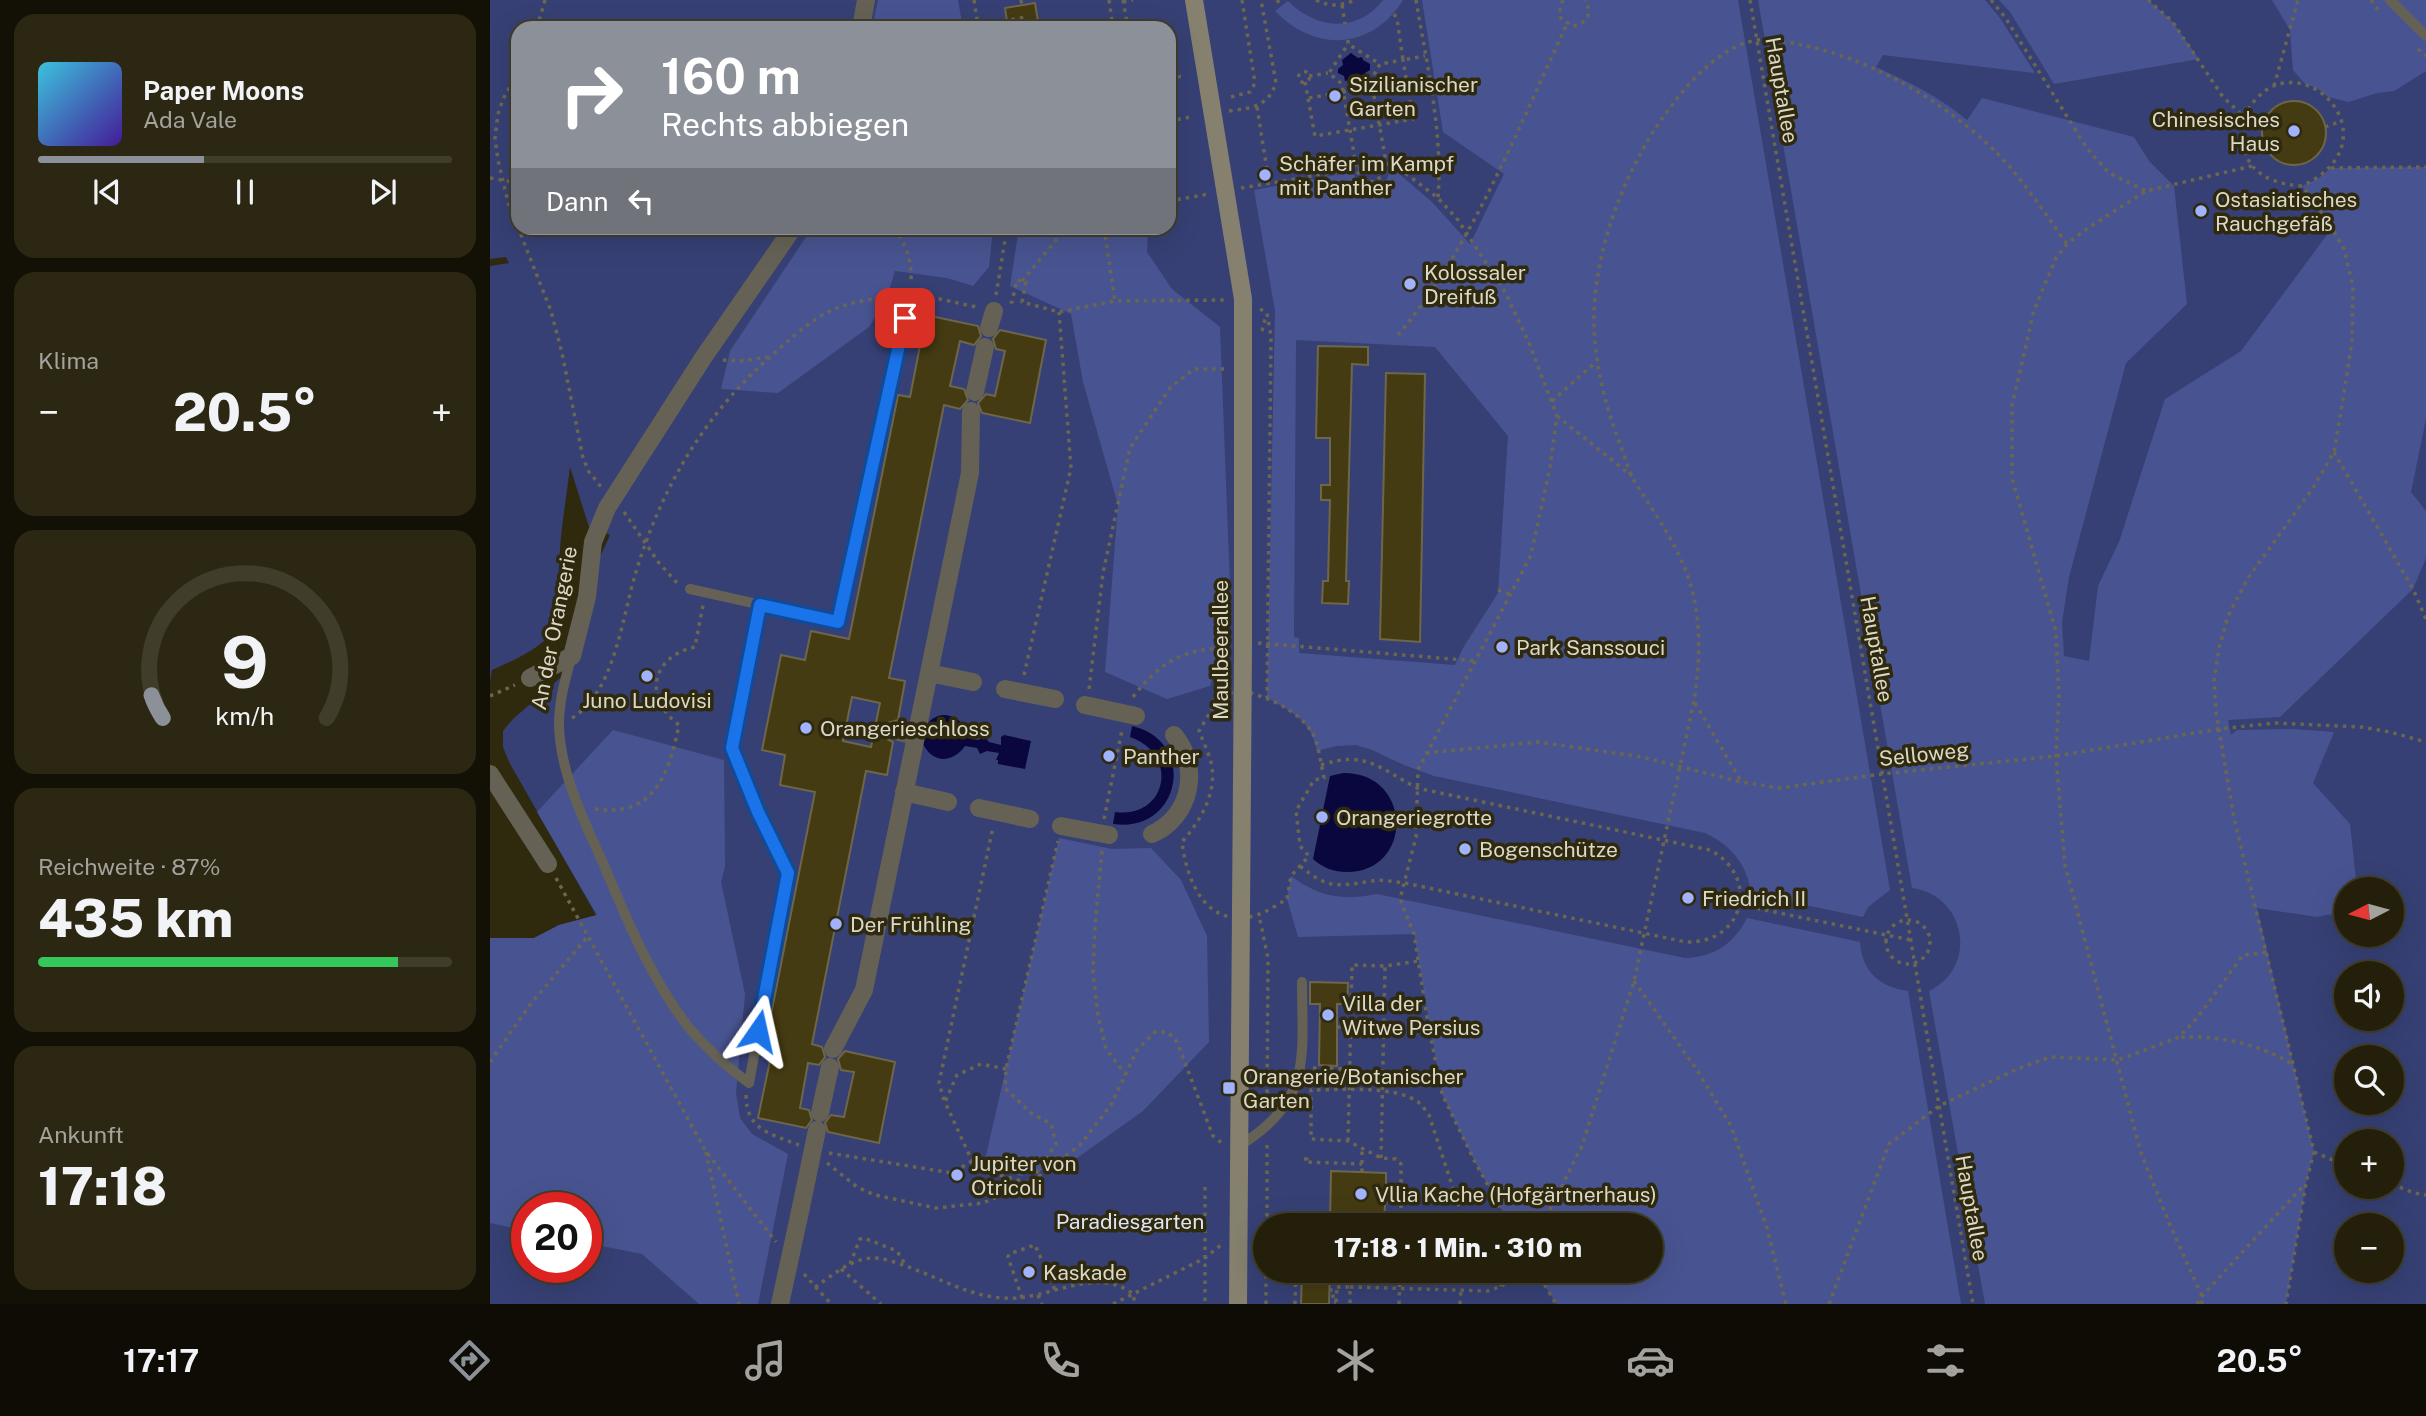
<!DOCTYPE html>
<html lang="de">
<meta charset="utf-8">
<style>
:root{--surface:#231f0a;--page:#2b2713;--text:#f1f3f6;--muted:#a3a29c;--line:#403d2b;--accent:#8c9099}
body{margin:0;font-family:"Public Sans",sans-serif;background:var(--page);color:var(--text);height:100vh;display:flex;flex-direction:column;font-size:26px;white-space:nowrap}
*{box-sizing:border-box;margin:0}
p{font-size:23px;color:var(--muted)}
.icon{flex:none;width:38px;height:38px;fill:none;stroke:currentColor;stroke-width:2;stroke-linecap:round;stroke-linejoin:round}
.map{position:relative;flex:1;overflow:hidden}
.side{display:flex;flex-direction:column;gap:14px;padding:14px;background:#131106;width:490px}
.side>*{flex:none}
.guide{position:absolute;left:21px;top:21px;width:665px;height:214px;border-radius:21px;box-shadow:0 7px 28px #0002,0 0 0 2px var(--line);background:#8c9099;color:#fff;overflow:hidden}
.needle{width:46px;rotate:264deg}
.buttons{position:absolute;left:1844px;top:877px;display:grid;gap:14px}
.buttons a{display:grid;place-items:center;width:70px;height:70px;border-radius:50%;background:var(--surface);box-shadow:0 7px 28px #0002,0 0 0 2px var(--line);font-size:35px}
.speed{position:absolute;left:21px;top:1192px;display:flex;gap:14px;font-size:35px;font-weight:700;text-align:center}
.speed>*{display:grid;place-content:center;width:91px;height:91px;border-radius:50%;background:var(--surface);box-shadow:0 7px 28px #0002,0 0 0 2px var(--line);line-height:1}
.speed .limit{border:10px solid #d22;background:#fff;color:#111}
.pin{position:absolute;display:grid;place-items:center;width:60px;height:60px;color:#fff;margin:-30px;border-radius:14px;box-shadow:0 4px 10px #0006}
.me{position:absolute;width:77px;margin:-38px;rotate:11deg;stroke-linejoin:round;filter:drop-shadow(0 0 5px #0008)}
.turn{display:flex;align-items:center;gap:24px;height:147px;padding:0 35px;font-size:32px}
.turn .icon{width:91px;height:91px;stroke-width:2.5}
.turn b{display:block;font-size:49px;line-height:60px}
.then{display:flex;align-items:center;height:66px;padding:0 35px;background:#0003;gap:14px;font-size:26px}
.big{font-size:52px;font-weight:800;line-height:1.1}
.side .widget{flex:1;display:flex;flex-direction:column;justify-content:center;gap:10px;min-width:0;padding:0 24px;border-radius:21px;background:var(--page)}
.side .dial{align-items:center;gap:0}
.dial svg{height:182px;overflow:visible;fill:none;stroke:var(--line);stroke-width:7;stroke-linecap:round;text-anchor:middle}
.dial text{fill:var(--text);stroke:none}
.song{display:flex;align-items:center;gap:21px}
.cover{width:84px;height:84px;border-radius:10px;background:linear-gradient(135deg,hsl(190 70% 55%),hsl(260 70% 35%))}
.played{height:7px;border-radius:4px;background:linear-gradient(90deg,var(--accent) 40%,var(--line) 40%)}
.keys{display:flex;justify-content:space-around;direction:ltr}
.heat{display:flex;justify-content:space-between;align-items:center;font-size:38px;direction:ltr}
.charge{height:10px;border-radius:5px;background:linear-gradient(90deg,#34c759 87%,var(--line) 0)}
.trip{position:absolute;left:763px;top:1213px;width:410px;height:70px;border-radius:35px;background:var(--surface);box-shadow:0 7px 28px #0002,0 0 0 2px var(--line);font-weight:800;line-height:70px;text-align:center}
.dock{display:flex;height:112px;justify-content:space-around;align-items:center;background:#0e0c04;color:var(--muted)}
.dock .icon{width:49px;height:49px}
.dock .active{color:var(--accent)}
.dock b{font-size:32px;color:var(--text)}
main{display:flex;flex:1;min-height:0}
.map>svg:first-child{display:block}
</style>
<main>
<section class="side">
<div class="widget">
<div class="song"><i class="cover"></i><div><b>Paper Moons</b><p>Ada Vale</p></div></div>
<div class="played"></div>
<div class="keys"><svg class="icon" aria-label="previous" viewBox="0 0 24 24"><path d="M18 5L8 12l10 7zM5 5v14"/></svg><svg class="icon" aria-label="pause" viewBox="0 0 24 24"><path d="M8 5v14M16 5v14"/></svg><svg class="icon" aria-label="next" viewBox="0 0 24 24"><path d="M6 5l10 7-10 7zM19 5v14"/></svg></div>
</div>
<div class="widget"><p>Klima</p>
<div class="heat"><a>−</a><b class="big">20.5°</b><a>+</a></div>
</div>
<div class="widget dial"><svg viewBox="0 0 100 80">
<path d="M14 69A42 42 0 1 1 86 69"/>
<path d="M14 69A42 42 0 0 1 9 59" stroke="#8c9099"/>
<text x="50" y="56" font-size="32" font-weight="700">9</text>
<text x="50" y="72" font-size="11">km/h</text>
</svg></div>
<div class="widget"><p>Reichweite · 87%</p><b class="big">435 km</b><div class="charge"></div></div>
<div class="widget"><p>Ankunft</p><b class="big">17:18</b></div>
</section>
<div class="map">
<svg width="1936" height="1304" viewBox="0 0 1936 1304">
<rect width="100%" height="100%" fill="#2f290e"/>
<path fill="#364074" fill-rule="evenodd" d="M0,0h1936v1304h-1936v-366h44l25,-13 37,-10 -87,-153 -6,-15v-16l10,-12 61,-53 20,-96 16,-35 -21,-8 -19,-60c-3,27 -8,54 -10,81 -2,25 5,57 -6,80 -8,19 -44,34 -62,42l-2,11v-415l19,-3 -3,-6 -16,2zM28,28h651v200h-651zM1857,889h45v45h-45zM1857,973h45v45h-45zM1857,1057h45v45h-45zM1857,1141h45v45h-45zM37,1208h59v59h-59zM775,1225h385v45h-385zM1857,1225h45v45h-45z"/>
<path fill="#485491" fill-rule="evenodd" d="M388,0h80l5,28h-91z
M893,0h20c-31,50 -88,53 -128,11l13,-10c28,28 69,33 95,-1z
M932,0h316l152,890 -22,17 -5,10 -112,-23c-3,-29 -20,-49 -46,-61l-271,-57 -30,-11 -32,-15 -16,-5 -20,1 -19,5c-6,-30 -24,-39 -50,-53l8,-387 -21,-121 98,-18 8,12 15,3 12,-8 4,-12 41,35 38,42 34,-70 -61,-42zM806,340l139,7 73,89 -10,157 -35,55 -8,17 -156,-12v-15l-5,-1z
M1268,0h227l15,18 35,55 -152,-18 -7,12c33,15 64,30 91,53l15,-22 152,39 15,24 25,25 13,118 -61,59 -57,214 -7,45 2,34 25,5 9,-75 21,-44 46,-143 76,-48 91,-123 -30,-42 17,-8 12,-10 95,-1v252l-15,73 15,19v47l-13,31 -133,128 -52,3 3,15 6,-5 55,-1 42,3 -21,51 37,41 7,65h-10v22l-30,6 -60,-9 57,244 -8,31 -20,121h-301l-56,-313c50,-24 37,-96 -17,-103z
M1509,0h149l24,21 27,38 -145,25 -44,-72z
M1782,0h154v71l-32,20 -17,2 -28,9 -21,-5 -11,-9 -12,-4 -12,-14 -3,-40z
M322,228h181l-4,39 -16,19 -26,-8 -52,-7 -9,29 -17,27 -91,66 -57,-4 9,-38z
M529,228h129l-1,24 25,37 48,38 11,285 -21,74 -43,13 -62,-27 13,-167 -35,-123 -12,-68 -61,-28z
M123,730l111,30 1,107 -4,15 24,112 -9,99 4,25 12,16 36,20 -30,150h-59l-57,-50 -56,-11v-35h-59v23l-37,-8v-285h44l25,-13 38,-10 -60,-103z
M569,838l53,11 39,-1 30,32 26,56 2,106 -66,69 -73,52 -49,13 -32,-8 -5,-4z
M801,876c28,21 53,25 86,18l308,64c29,-1 49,-14 62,-40l113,24c2,29 19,45 48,49l53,313h-405l-20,-33 114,-1v-45h-140l-35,-63 -33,-68 -28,-160 -116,3 -11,-38z"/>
<path fill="#09073e" d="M861,53l7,5 4,-1 1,3 7,4v6l-5,3 1,4 -4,1 -5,7 -5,-1 -3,-4 -4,1 -1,-5 -6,-3v-4l5,-4 -1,-5z
M452,715c15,0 23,8 25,23l11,2 7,-3 4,5 12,3v-8l3,-2 27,6 -6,28 -27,-5v-4h-2l3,-7 -12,-2 -7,3 -3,-6 -12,-2c-12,17 -32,18 -42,-2 2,-15 2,-25 19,-29z
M642,726c66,15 49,108 -19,98l2,-12c52,7 65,-58 15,-75z
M853,773c70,-1 71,99 4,99 -13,0 -24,-4 -34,-13l17,-83z"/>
<path fill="#453b12" stroke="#6d664a" stroke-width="2" fill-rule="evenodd" d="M545,3l4,25h-31l-3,-20z
M1772 133a32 32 0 1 1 64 0a32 32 0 1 1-64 0Z
M436,315l52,11 3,10 -7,9 -14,-4 -10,45 14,3 4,11 -8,9 -16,-4 -55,273 16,3 -7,39 -11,3 -3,6 3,10 6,3 -6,33 -21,-4 -54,273 10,3 3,10 -6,8 -11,-2 -8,45 9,2 3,10 -6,8 -48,-10 17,-81 -8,-2 48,-243 -35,-7 5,-30 -23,-5 19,-95 24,5 6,-29 38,8 49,-244 12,2zM362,697l28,6 -9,44 -28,-6z
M510,330l46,10 -16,83 -48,-10 -4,-10 8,-9 9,2 10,-45 -9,-2 -3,-10z
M828,346l50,1v18l-16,-1 -6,217h3l-1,23 -26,-1 1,-22h5l2,-81h-9v-15h9v-47h-14z
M896,373l39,1 -5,268 -40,-3z
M820,982l38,1 -1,21h-10v62l-18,-1 1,-61h-10z
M355,1051l50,11 -16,81 -51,-11 -3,-9 6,-8 13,2 10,-45 -13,-2 -3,-11z
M841,1171l55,2v11l5,12 -6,9 -1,16 -54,-2z
M812,1270h28l-1,34h-28z"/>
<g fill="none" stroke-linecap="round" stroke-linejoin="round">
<path stroke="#6b664f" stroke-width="3.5" stroke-dasharray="3.5 5" stroke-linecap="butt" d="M484,0l4,26
M531,0l1,6
M619,0l4,28
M633,0l5,28
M787,0l5,7
M826,0c13,7 26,6 39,0
M926,0c11,66 27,132 22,198
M1073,0l-3,7v10l12,9c15,-1 21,-14 13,-26
M1260,0l223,1304
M1501,0l14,17 81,130 23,26 37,18
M1658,0l24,21 51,76 21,20c-8,45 14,66 58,69l30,42 12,21 9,37 -1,55 -8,52 -10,59 -21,36 -65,90 -20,38 -9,32 -5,32 2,32 18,106 80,334 -8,31 -20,121
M1881,0l7,10
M633,2l10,-2
M852,5l3,19
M904,14l3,5 6,41 22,-4
M488,26l48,-9
M47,28l8,-28
M858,40v4l-19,29 13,11 15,87 6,8 10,3 11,-7 3,-8 -16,-87 9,-16 -32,-20
M1928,49l8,7
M808.5 77a5.5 5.5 0 1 1 11 0a5.5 5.5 0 1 1-11 0Z
M28,73l-15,26 -5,15 -3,24 3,22 10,42 43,109 11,42 21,105 6,14 13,16
M819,76l19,-3
M679,78l15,-2
M815,82l10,54 98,-17 -10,-59 -23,4
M1784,86l24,-86
M741,97l19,-5 5,-9 -13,-83
M819,98l97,-17
M767,107l12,76
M739,111c22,-3 39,-4 47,-28l-15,-83
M1754,117c45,-91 161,21 58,69
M679,121l22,-4
M1835,127l17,-6
M1755,150l18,-5
M1841,168l95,-1
M0,178l28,5
M751,188l151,-25 46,35 20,22 47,72 24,51 28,73 -7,51 -19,88 -113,215 -2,67 -16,62 14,35 14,89 14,71 33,68 35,63
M679,201l40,-7
M405,228c10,16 17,32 16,52
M614,228l11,73
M532,281l41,-49 9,-4
M432,295l54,12
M506,295l11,-67
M520,303l2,-1 5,-22 9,2 -4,20 37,10 56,-11 112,-1
M770,309l7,4 4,23 -4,362
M772,331l4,-16
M908,335c74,-88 120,-207 169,-311
M233,360l20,1 24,-4
M1062,401l45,-40
M1067,416l75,60
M1844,452l79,137 13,30
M134,512l35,51 19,21
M1008,590l12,4
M768,643l218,18
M534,675l47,-207 -12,-156
M599,689l14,-116 27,-125 40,-60 24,-19h34
M752,690c26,8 56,19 71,44 6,12 8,31 11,44l-10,2 -18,31 4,35 9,10 -18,20 -4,23c-9,5 -20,13 -30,16 -50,15 -70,-32 -75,-73 18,-21 36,-49 29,-80 -3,-10 -8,-21 -12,-31l16,-27 11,-10z
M0,696l25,-11
M643,697c26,-34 50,-49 94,-49
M1205,703l46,78
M82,718c42,-25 50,-99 63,-143 27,-90 72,-165 144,-226 16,-14 32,-29 51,-38 21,-10 45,-12 67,-16
M936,753l112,-11 104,15 99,25 39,6 102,-14 174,-18 163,-27 56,-6 86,4 29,5 36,10
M105,809c60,9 74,-36 84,-84 -36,-27 -28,-68 16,-78l8,-42
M614,819l18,-89
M612,851l-7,74 -2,48 5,42 8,34 20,26
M810,866c29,24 38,20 72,15 10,-2 22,1 33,2l281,59c58,2 75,-65 24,-92l-293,-62c-38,-20 -51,-38 -96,-23
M66,878l149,272 71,92
M1250,905l171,35
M770,920l8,38 -1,146
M1396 942a22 22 0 1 1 44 0a22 22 0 1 1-44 0Z
M1144,981l63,89 34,56 36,102 19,76
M847,1027l47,-1
M1691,1037c40,-1 76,6 111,27
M0,1062l39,-56 60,-71
M823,1068l37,1
M516,1069l-25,-5 -24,11 -12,27 27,59 15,11 43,11 26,-39 -5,-20 -20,-11 -26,-25 1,-19 52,-228
M256,1095c0,35 25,39 53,50
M454,1100l-5,-17 54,-256
M858,1141l4,-176 33,1 33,-5
M216,1152l33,152
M1824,1152l33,14
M339,1153l123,20 20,-12
M891,1158l4,-192
M814,1159h3l-1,3 56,2
M337,1163l30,24 18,8 61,13 47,-5 47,-20 50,-38 31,-40 26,-55 18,-18h13l9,10 36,94 10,8
M872,1172v-24
M1902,1184l22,9 12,2
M715,1187v117
M777,1225v-82
M911,1225v-61l-5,-5 -15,-1 -33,-17 -37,-2v-49c28,0 84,-5 107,12 4,3 8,9 11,13l36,110
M1052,1225l40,-79 52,-165 60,-280c6,-39 8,-79 -4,-118 -12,-39 -36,-70 -57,-104 -5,-10 -8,-22 -12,-32 -16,-42 -28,-88 -27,-133 2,-63 26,-129 59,-182 22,-34 61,-85 104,-92 15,-2 31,2 45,5 72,15 139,55 192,105 25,24 52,65 73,94
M360,1264l10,-25 4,-1 33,13 8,13
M351,1269l40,35
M847,1270v17h13v17
M1000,1270l12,16
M1046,1270l20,34
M314,1274l27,30
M325,1287c17,-11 35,-28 57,-29 9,-1 22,4 31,7 41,14 77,39 122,32 34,-5 77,-28 108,-3l2,10
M860,1287l138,4 14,-5 15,-16
M839,1290h4v12h3
M548,1295l4,9
M532,1298l-14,-41 1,-3 26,-9 20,45
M846,1302l1,-15
M623,1304l92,-46 16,-13
M776,1304v-34
M805,1304l1,-34
M909,1304l1,-34
M970,1304l1,-14
M1339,1304l60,-160 50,-38 78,-37 33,-12 68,3 61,-23 19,-20 45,-62 24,-3
M1707,1304l5,-8 103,-112
M1712,1304v-8l-32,-71 -29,-72 -76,-288 -9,-109 3,-59 -3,-65 -44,-154v-72l22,-96 22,-52 11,-14 18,-14 61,-39 106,-25"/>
<path stroke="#656255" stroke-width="10" d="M1900,0l36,36
M200,589l148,33 72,-329
M82,656c-7,22 -13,45 -13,68 1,52 27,100 47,146 22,53 48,114 84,159 18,21 37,38 59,54l39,-210 -30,-61 -26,-64 28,-143
M749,1146c74,-45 63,-89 63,-164"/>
<path stroke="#656255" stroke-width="18" d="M371,28l5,-28
M499,328l5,-17
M485,392l10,-45
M439,673l44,9
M40,678l42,-22 15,-59 6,-55 14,-34 96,-150 90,-130
M515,689l50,10
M595,705l51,11
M405,731l21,5
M0,774l58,90
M414,792l44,10
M489,808l51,11
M571,826l48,9
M662,834c39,-17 49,-67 22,-99
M343,1049l31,-59 106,-517 1,-62
M330,1113l10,-46
M311,1207l16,-77"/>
<path stroke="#86816e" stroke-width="18" d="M704,0l49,299v349l-5,656"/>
<path stroke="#656255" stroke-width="18" d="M290,1304l21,-97"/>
</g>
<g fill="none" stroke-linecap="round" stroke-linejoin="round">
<defs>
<path id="route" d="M268,1031l30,-158 -30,-61 -26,-64 28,-143 78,17 67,-304"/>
</defs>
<use href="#route" stroke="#114b97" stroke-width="18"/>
<use href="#route" stroke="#1a73e8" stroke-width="12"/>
</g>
<g fill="#a1b3fd" stroke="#2f290e" stroke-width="2.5">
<circle cx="845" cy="96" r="7"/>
<circle cx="1804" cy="131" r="7"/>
<circle cx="775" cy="175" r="7"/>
<circle cx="1711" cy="211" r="7"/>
<circle cx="920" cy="284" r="7"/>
<circle cx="1012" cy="647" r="7"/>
<circle cx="157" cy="676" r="7"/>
<circle cx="316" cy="728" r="7"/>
<circle cx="619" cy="756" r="7"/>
<circle cx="832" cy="817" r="7"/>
<circle cx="975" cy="849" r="7"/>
<circle cx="1198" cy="898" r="7"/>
<circle cx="346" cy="924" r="7"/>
<circle cx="838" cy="1015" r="7"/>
<rect x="732" y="1081" width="14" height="14" rx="3.5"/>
<circle cx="467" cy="1175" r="7"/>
<circle cx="871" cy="1194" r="7"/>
<circle cx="539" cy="1272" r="7"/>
</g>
<g text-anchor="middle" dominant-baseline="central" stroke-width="7" stroke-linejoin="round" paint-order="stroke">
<g font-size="21" fill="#dbd8c8" stroke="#2f290e" text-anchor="start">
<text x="859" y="84">Sizilianischer<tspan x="859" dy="24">Garten</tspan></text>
<text x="1790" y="119" text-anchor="end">Chinesisches<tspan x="1790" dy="24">Haus</tspan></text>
<text x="789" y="163">Schäfer im Kampf<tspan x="789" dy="24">mit Panther</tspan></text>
<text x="1725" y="199">Ostasiatisches<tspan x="1725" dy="24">Rauchgefäß</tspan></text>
<text x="934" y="272">Kolossaler<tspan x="934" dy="24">Dreifuß</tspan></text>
<text x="1026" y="647">Park Sanssouci</text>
<text x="157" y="700" text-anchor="middle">Juno Ludovisi</text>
<text x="330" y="728">Orangerieschloss</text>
<text x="633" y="756">Panther</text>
<text x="846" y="817">Orangeriegrotte</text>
<text x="989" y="849">Bogenschütze</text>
<text x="1212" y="898">Friedrich II</text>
<text x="360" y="924">Der Frühling</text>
<text x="852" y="1003">Villa der<tspan x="852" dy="24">Witwe Persius</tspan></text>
<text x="753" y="1076">Orangerie/Botanischer<tspan x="753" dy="24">Garten</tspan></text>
<text x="481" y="1163">Jupiter von<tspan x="481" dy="24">Otricoli</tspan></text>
<text x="885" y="1194">Vllia Kache (Hofgärtnerhaus)</text>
<text x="553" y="1272">Kaskade</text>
</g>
<g font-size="21" fill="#dbd8c8" stroke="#2f290e">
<text transform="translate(1292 90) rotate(80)">Hauptallee</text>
<text transform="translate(64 628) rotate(-79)">An der Orangerie</text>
<text transform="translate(1387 649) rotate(80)">Hauptallee</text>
<text transform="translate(730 650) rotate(-90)">Maulbeerallee</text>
<text transform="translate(1434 754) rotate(-6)">Selloweg</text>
<text transform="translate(1482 1208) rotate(80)">Hauptallee</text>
</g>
<g font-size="21" fill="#dee4f6" stroke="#2f290e">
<text x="640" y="1221">Paradiesgarten</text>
</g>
</g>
</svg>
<div class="buttons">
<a><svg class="needle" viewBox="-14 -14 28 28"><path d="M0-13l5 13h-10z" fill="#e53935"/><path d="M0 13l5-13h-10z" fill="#a3a29c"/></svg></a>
<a><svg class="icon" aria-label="sound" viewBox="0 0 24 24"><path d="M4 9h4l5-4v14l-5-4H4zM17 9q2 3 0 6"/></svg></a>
<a><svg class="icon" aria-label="search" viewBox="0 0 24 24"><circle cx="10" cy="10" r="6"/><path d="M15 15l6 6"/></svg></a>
<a>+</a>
<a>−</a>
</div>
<div class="speed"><div class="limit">20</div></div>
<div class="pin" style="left:415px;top:318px;background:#d93025"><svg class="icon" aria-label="arrive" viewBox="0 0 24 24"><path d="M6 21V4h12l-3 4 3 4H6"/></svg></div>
<svg class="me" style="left:268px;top:1031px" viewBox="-20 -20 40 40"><path d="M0-17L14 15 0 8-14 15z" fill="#1a73e8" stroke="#fff" stroke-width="4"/></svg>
<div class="trip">17:18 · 1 Min. · 310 m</div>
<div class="guide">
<div class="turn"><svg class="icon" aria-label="right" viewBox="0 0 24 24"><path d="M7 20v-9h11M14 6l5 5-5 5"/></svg><div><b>160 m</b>Rechts abbiegen</div></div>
<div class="then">Dann<svg class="icon" aria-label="left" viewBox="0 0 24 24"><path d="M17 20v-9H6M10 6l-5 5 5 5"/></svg></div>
</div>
</div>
</main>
<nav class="dock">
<b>17:17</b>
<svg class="icon active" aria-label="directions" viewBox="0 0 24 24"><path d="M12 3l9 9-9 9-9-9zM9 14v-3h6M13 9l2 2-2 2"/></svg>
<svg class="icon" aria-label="music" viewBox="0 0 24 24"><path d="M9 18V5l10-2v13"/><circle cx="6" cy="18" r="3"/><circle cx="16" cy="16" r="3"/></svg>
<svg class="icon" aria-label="phone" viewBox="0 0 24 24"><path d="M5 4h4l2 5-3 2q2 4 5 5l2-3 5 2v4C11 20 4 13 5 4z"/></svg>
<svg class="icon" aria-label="climate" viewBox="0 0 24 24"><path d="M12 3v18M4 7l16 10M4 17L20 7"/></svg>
<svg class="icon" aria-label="car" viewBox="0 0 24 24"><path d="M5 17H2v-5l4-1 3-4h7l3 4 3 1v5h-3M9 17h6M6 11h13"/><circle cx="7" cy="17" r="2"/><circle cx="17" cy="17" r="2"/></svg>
<svg class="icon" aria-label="filters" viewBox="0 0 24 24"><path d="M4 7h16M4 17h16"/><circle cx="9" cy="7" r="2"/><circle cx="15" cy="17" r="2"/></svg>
<b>20.5°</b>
</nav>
